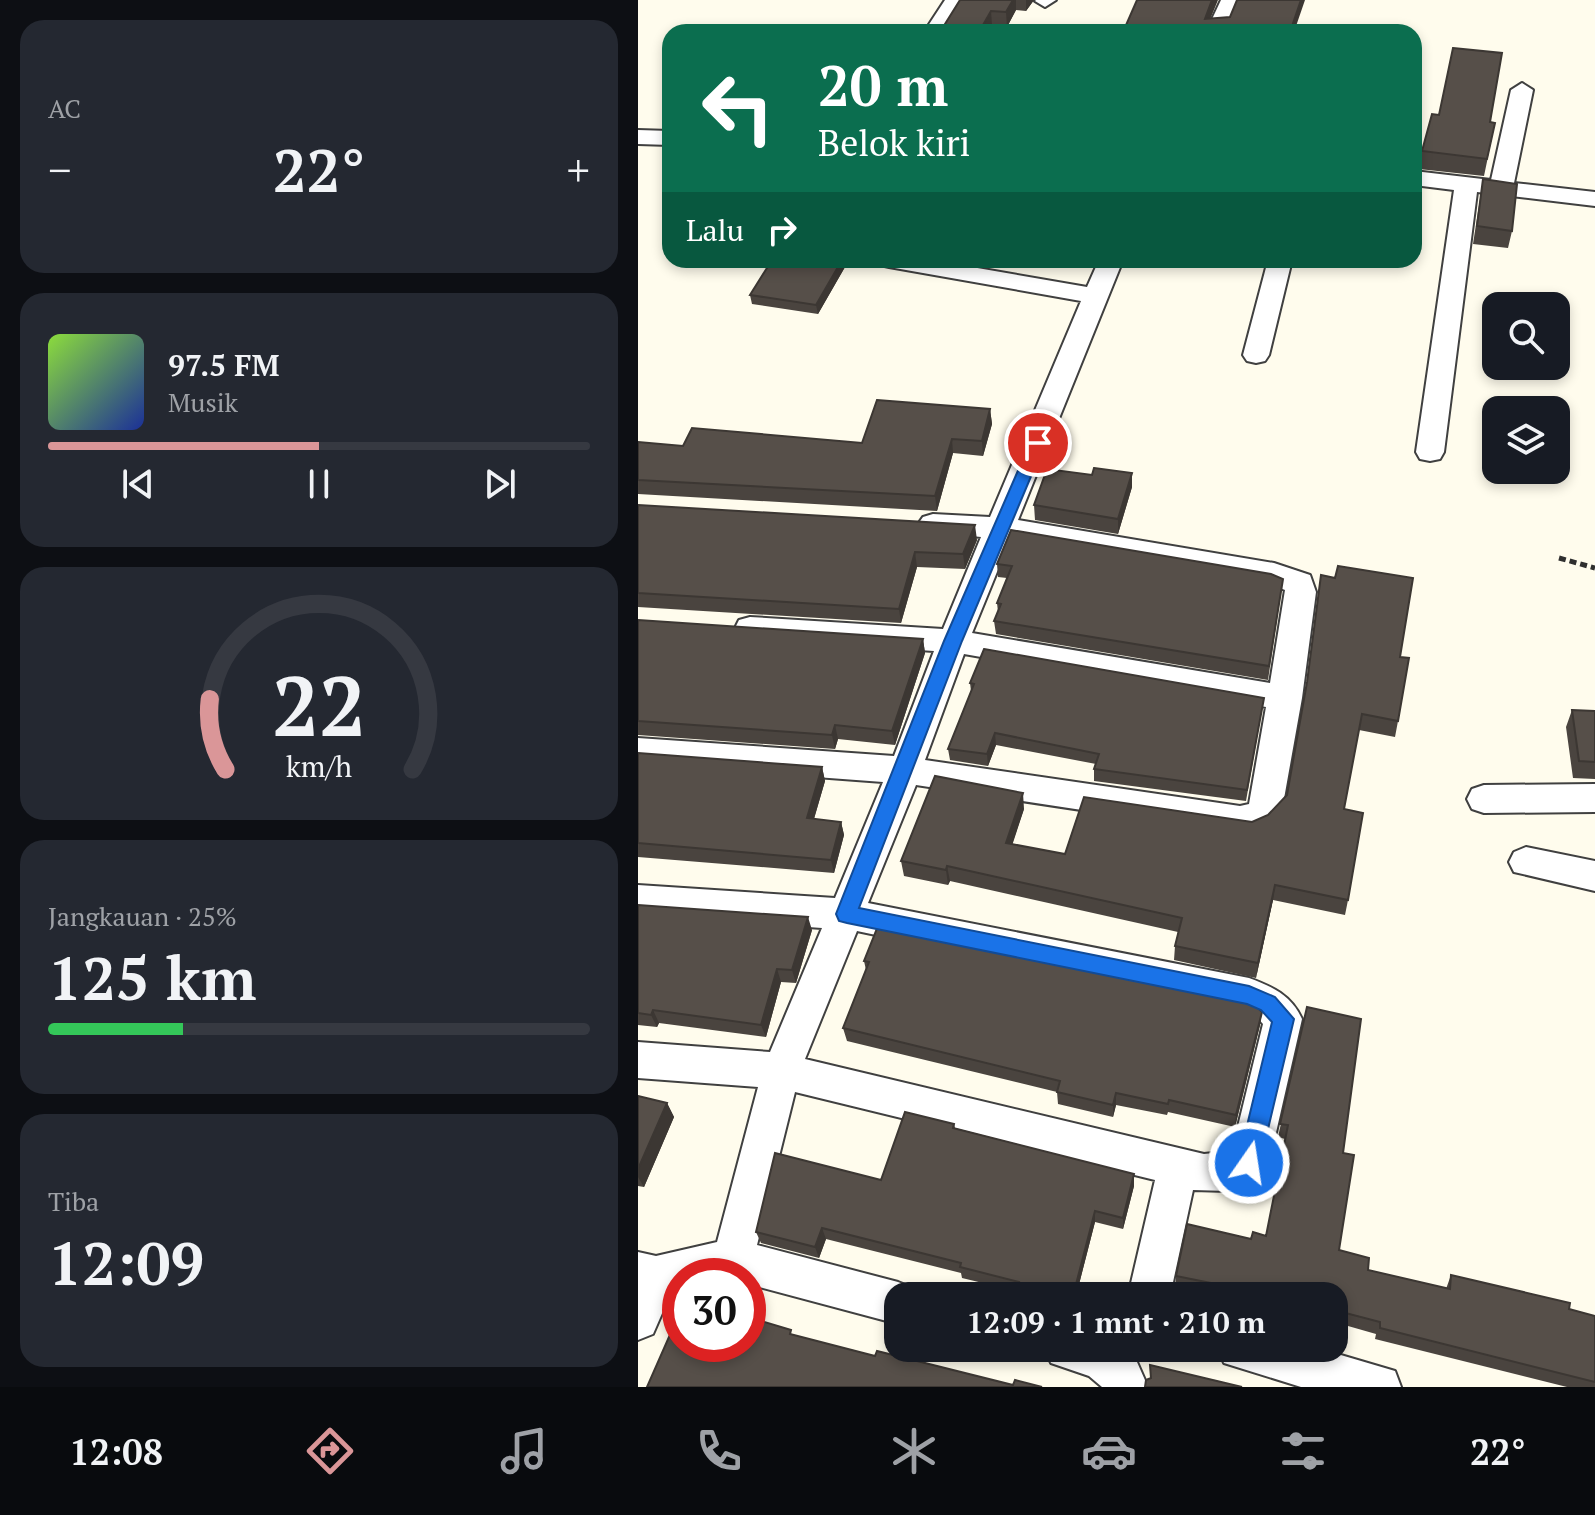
<!DOCTYPE html>
<html lang="id">
<meta charset="utf-8">
<style>
:root{--surface:#171b24;--page:#242831;--text:#f1f3f6;--muted:#9ea1a6;--line:#363941;--accent:#da9698}
body{margin:0;font-family:"PT Serif",serif;background:var(--page);color:var(--text);height:100vh;display:flex;flex-direction:column;font-size:30px;white-space:nowrap}
*{box-sizing:border-box;margin:0}
p{font-size:26px;color:var(--muted)}
.icon{flex:none;width:44px;height:44px;fill:none;stroke:currentColor;stroke-width:2;stroke-linecap:round;stroke-linejoin:round}
.map{position:relative;flex:1;overflow:hidden}
.panel{display:flex;flex-direction:column;gap:20px;padding:20px;background:#0d0f14;width:638px}
.panel>*{flex:none}
.banner{position:absolute;left:24px;top:24px;width:760px;height:244px;border-radius:24px;box-shadow:0 4px 12px #0003;background:#0b6e4f;color:#fff;overflow:hidden}
.fabs{position:absolute;left:844px;top:292px;display:grid;gap:16px}
.fabs a{display:grid;place-items:center;width:88px;height:88px;border-radius:16px;background:var(--surface);box-shadow:0 4px 12px #0003;font-size:40px}
.speed{position:absolute;left:24px;top:1258px;display:flex;gap:16px;font-size:40px;font-weight:700;text-align:center}
.speed>*{display:grid;place-content:center;width:104px;height:104px;border-radius:50%;background:var(--surface);box-shadow:0 4px 12px #0003;line-height:1}
.speed .limit{border:12px solid #d22;background:#fff;color:#111}
.pin{position:absolute;display:grid;place-items:center;width:68px;height:68px;color:#fff;margin:-34px;border:4px solid #fff;border-radius:50%;box-shadow:0 2px 8px #0007}
.me{position:absolute;width:88px;margin:-44px;rotate:13deg;stroke-linejoin:round;filter:drop-shadow(0 0 6px #0008)}
.turn{display:flex;align-items:center;gap:28px;height:168px;padding:0 24px;font-size:36px}
.turn .icon{width:104px;height:104px;stroke-width:2.5}
.turn b{display:block;font-size:56px;line-height:68px}
.then{display:flex;align-items:center;height:76px;padding:0 24px;background:#0003;gap:16px;font-size:30px}
.big{font-size:60px;font-weight:700;line-height:1.1}
.panel .widget{flex:1;display:flex;flex-direction:column;justify-content:center;gap:12px;min-width:0;padding:0 28px;border-radius:24px;background:var(--page)}
.panel .dial{align-items:center;gap:0}
.dial svg{height:208px;overflow:visible;fill:none;stroke:var(--line);stroke-width:7;stroke-linecap:round;text-anchor:middle}
.dial text{fill:var(--text);stroke:none}
.song{display:flex;align-items:center;gap:24px}
.cover{width:96px;height:96px;border-radius:12px;background:linear-gradient(135deg,hsl(90 70% 55%),hsl(230 70% 35%))}
.played{height:8px;border-radius:4px;background:linear-gradient(90deg,var(--accent) 50%,var(--line) 50%)}
.keys{display:flex;justify-content:space-around;direction:ltr}
.heat{display:flex;justify-content:space-between;align-items:center;font-size:44px;direction:ltr}
.charge{height:12px;border-radius:6px;background:linear-gradient(90deg,#34c759 25%,var(--line) 0)}
.trip{position:absolute;left:246px;top:1282px;width:464px;height:80px;border-radius:24px;background:var(--surface);box-shadow:0 4px 12px #0003;font-weight:700;line-height:80px;text-align:center}
.dock{display:flex;height:128px;justify-content:space-around;align-items:center;background:#090b0e;color:var(--muted)}
.dock .icon{width:56px;height:56px}
.dock .current{color:var(--accent)}
.dock b{font-size:36px;color:var(--text)}
main{display:flex;flex:1;min-height:0}
.map>svg:first-child{display:block}
</style>
<main>
<section class="panel">
<div class="widget"><p>AC</p>
<div class="heat"><a>−</a><b class="big">22°</b><a>+</a></div>
</div>
<div class="widget">
<div class="song"><i class="cover"></i><div><b>97.5 FM</b><p>Musik</p></div></div>
<div class="played"></div>
<div class="keys"><svg class="icon" aria-label="previous" viewBox="0 0 24 24"><path d="M18 5L8 12l10 7zM5 5v14"/></svg><svg class="icon" aria-label="pause" viewBox="0 0 24 24"><path d="M8 5v14M16 5v14"/></svg><svg class="icon" aria-label="next" viewBox="0 0 24 24"><path d="M6 5l10 7-10 7zM19 5v14"/></svg></div>
</div>
<div class="widget dial"><svg viewBox="0 0 100 80">
<path d="M14 69A42 42 0 1 1 86 69"/>
<path d="M14 69A42 42 0 0 1 8 42" stroke="#da9698"/>
<text x="50" y="56" font-size="32" font-weight="700">22</text>
<text x="50" y="72" font-size="11">km/h</text>
</svg></div>
<div class="widget"><p>Jangkauan · 25%</p><b class="big">125 km</b><div class="charge"></div></div>
<div class="widget"><p>Tiba</p><b class="big">12:09</b></div>
</section>
<div class="map">
<svg width="957" height="1387" viewBox="0 0 957 1387">
<rect width="100%" height="100%" fill="#fffced"/>
<g fill="none" stroke-linecap="round" stroke-linejoin="round">
<defs>
<path id="street" d="M307,0h20l-21,32h-20z
M418,0l-11,7 -10,-6 1,-1z
M583,0h20l-15,32h-20z
M884,83l11,7 -19,93 81,9v14l-118,-14 -33,260 -4,7 -10,2 -10,-2 -4,-7 38,-262 -40,-5v-14l77,9 20,-90z
M0,130l32,1v14l-32,-1z
M239,260h54l156,27 12,-27h24l-105,260 256,43 36,12 6,17 -14,106 -20,112 -12,17 -30,7 -324,-49 -48,118 381,75c24,9 42,17 53,41l-33,144 -6,14 -35,14 -35,-1 -23,106h-42l27,-116 -360,-88 -38,153 141,37 15,6 3,8h-18v28l-150,-40v-8h-68v16l-10,3 -17,39 -15,6v-88l18,4 61,-14 41,-155 -120,-9v-36l132,10 52,-124 -184,-13v-30l197,13 48,-116 -245,-18v-26l256,18 40,-105 -184,-12 -11,-3 -4,-8 4,-8 11,-3 193,12 38,-92 -58,-6 -5,-7 5,-7 10,-3 57,3 91,-216 -192,-34 -9,-2zM372,540l260,44 15,6 -15,93 -298,-50zM326,654l302,53 -17,97 -9,2 -315,-46zM219,931l398,84 8,9 -31,127 -28,3 -399,-95z
M630,260h24l-23,95 -4,6 -9,2 -9,-2 -4,-6z
M957,784v28l-111,1 -12,-4 -5,-10 5,-10 12,-4z
M888,847l69,14v30l-81,-19 -5,-10 5,-10z
M406,1348h80l13,14 11,25h-46l-13,-11 -38,-13z
M579,1348h100l78,23 6,16h-100l-77,-24z"/>
</defs>
<use href="#street" stroke="#404040" stroke-width="4"/>
<path stroke="#2f2f2f" stroke-width="5" stroke-dasharray="7 4" stroke-linecap="butt" d="M921,558l36,10"/>
<use href="#street" fill="#fff" fill-rule="evenodd"/>
</g>
<path fill="#4a443f" d="M322,0h74l-8,11 -10,-1 -9,17 -15,-2 -4,7h-48z
M852,122l5,1 -11,53 -65,-7 3,-18z
M845,179l29,52 -4,17 -35,-4z
M211,260l-31,54 -66,-10 -2,-9z
M382,260h48l-4,8 -43,-6z
M352,409l2,15 -9,32 -30,-3 -16,58 -299,-17v-52l45,4 179,-3z
M454,475l40,12 -14,47 -83,-14 -1,-15z
M0,505l339,35 -12,29 -48,-2 -16,56 -263,-16z
M359,564l286,15 -15,101 -272,-46 -2,-13 4,-9 -1,-9 10,-25 -9,-1z
M0,620l285,19 2,14 -30,92 -57,-6 -3,10 -197,-14z
M762,657l-2,64 -3,16 -36,-7 -15,79 4,91 -3,15 -72,-15 -17,78 -82,-18 1,-14 3,-14 -228,-51 -2,4 -44,-9 -3,-15 123,-52 -12,35 53,10 187,-32 16,-7 19,-20z
M332,683l294,15 -18,103 -152,-20v-12l2,-5 -100,-19 -8,21 -38,-6 -2,-11 23,-58z
M934,710l23,1v68l-22,-1 -7,-51z
M0,753l184,14 3,14 -11,38 27,3 3,13 -10,38 -196,-16z
M0,905l174,25 -16,53 -15,-1 -15,55 -107,-14 -2,4 -19,-2z
M226,961l396,64 -25,102 -67,-15 -1,3 -51,-10 -3,12 -55,-13 -1,-12 -210,-51 -4,-13 23,-58z
M669,1007l36,146 -4,97 29,20 78,19 5,-14 118,34 26,7v71h-28l-192,-48 1,-5 -42,-12v-26h-118l-41,-8 1,-12 75,-37 15,-3 19,-97 -7,-2z
M0,1096l29,7 7,14 -30,70 -6,-1z
M316,1124l1,4 179,46v12l-11,43 -28,-7 -19,74h-60v-5l-54,-13 -1,-5 -135,-34 -7,19 -58,-15 -5,-11 125,-52z"/>
<path fill="#3c3733" d="M375,0h3v10l-9,17 -1,-15z
M388,0h8l-8,11z
M574,0h6l-13,32v-13z
M663,0h4l-11,32h-4z
M353,11l1,14 -4,7h-9z
M204,260h7l-31,54 -2,-9z
M352,409l2,15 -9,32 -1,-15z
M314,439l1,14 -16,58 -2,-15z
M494,473v14l-14,47v-15z
M337,525l2,15 -12,29 -2,-15z
M277,552l2,15 -16,56 -2,-14z
M285,639l2,14 -30,92 -3,-14z
M197,725l3,14 -3,10 -3,-14z
M357,733l1,12 -8,21 -1,-12z
M184,767l3,14 -15,51 -3,-14z
M385,793l1,16 -16,49 -2,-15z
M203,822l3,13 -10,38 -3,-13z
M309,866l3,15 -2,4 -2,-15z
M637,885l-2,15 -17,78 2,-15z
M170,917l4,13 -16,53 -4,-13z
M139,969l4,13 -15,55 -5,-12z
M15,1010l6,13 -2,4 -6,-12z
M624,1012l-2,13 -25,102 1,-12z
M478,1093v12l-3,12v-12z
M29,1103l7,14 -30,70 -6,-10v-8z
M496,1174v12l-11,43v-11z
M457,1211v11l-19,74h-3z
M184,1228l4,11 -7,19 -4,-11z"/>
<path fill="#564f49" stroke="#3c3733" stroke-width="2" d="M322,0h53l-7,12 -15,-1 -12,21h-39z
M499,0h75l-7,19 25,-2 7,-17h64l-11,32h-167z
M815,48l49,5 -12,69 5,1 -8,36 -65,-8 10,-37 7,1z
M845,179l34,5 -5,47 -35,-5z
M134,260h70l-26,45 -66,-10z
M239,400l113,9 -8,32 -30,-2 -17,57 -297,-16v-38l45,4 9,-18 170,15z
M456,468l38,5 -14,46 -84,-14 13,-36 45,6z
M0,505l337,20 -12,29 -48,-2 -16,57 -261,-16z
M373,530l260,44 12,5 -14,87 -275,-45 7,-17 -4,-1 15,-37 -15,-2z
M700,566l75,12 -13,79 9,1 -11,63 -36,-7 -18,95 19,4 -15,87 -73,-15 -17,78 -83,-17 7,-28 -235,-52 -1,4 -45,-9 34,-85 88,17 -17,50 59,11 19,-57 168,25 16,-7 19,-20 20,-113 14,-107 14,3z
M0,620l285,19 -31,92 -57,-6 -3,10 -194,-14z
M346,649l280,49 -17,92 -153,-21 5,-15 -104,-21 -8,21 -39,-5 26,-65 -4,-1z
M934,710l23,1v51l-16,-1z
M0,753l184,14 -15,51 34,4 -10,38 -193,-17z
M0,905l170,12 -16,53 -15,-1 -16,56 -108,-15 -2,5 -13,-2z
M240,926l377,79 7,7 -26,103 -67,-15 -1,4 -52,-11 -3,12 -56,-13 3,-11 -217,-53 26,-66 -5,-1z
M669,1007l54,12 -18,134 11,2 -15,95 30,8 -1,12 82,19 1,-14 119,28 -1,6 26,7v66l-215,-54v-6l-46,-12v-14h-59l-99,-20 11,-52 64,15 2,-7 13,4 22,-111 -8,-1z
M0,1096l29,7 -29,66z
M267,1112l49,12 -1,4 181,46 -11,44 -28,-7 -22,85h-50l-8,-2 4,-12 -59,-15 1,-4 -139,-35 -7,19 -59,-15 19,-79 106,27z
M42,1312v32h68v-27l43,13 -1,4 85,22 2,-5 136,34 2,-5 27,7h-395z
M512,1365l92,22h-97l1,-7 5,-2z"/>
<path fill="#1a73e8" stroke="#114b97" stroke-width="2" d="M400,438l7,5 -83,198 -103,267 390,78 26,11 19,22 -34,144 -3,8 -8,3 -8,-3 -3,-8 34,-141 -11,-12 -14,-6 -400,-81 -8,-2 -3,-7 108,-273 86,-198z"/>
</svg>
<div class="fabs">
<a><svg class="icon" aria-label="search" viewBox="0 0 24 24"><circle cx="10" cy="10" r="6"/><path d="M15 15l6 6"/></svg></a>
<a><svg class="icon" aria-label="layers" viewBox="0 0 24 24"><path d="M12 4l9 5-9 5-9-5zM3 14l9 5 9-5"/></svg></a>
</div>
<div class="speed"><div class="limit">30</div></div>
<div class="pin" style="left:400px;top:443px;background:#d93025"><svg class="icon" aria-label="arrive" viewBox="0 0 24 24"><path d="M6 21V4h12l-3 4 3 4H6"/></svg></div>
<svg class="me" style="left:611px;top:1163px" viewBox="-20 -20 40 40"><circle r="17" fill="#1a73e8" stroke="#fff" stroke-width="3"/><path d="M0-11L8 9 0 5-8 9z" fill="#fff"/></svg>
<div class="trip">12:09 · 1 mnt · 210 m</div>
<div class="banner">
<div class="turn"><svg class="icon" aria-label="left" viewBox="0 0 24 24"><path d="M17 20v-9H6M10 6l-5 5 5 5"/></svg><div><b>20 m</b>Belok kiri</div></div>
<div class="then">Lalu<svg class="icon" aria-label="right" viewBox="0 0 24 24"><path d="M7 20v-9h11M14 6l5 5-5 5"/></svg></div>
</div>
</div>
</main>
<nav class="dock">
<b>12:08</b>
<svg class="icon current" aria-label="directions" viewBox="0 0 24 24"><path d="M12 3l9 9-9 9-9-9zM9 14v-3h6M13 9l2 2-2 2"/></svg>
<svg class="icon" aria-label="music" viewBox="0 0 24 24"><path d="M9 18V5l10-2v13"/><circle cx="6" cy="18" r="3"/><circle cx="16" cy="16" r="3"/></svg>
<svg class="icon" aria-label="phone" viewBox="0 0 24 24"><path d="M5 4h4l2 5-3 2q2 4 5 5l2-3 5 2v4C11 20 4 13 5 4z"/></svg>
<svg class="icon" aria-label="climate" viewBox="0 0 24 24"><path d="M12 3v18M4 7l16 10M4 17L20 7"/></svg>
<svg class="icon" aria-label="car" viewBox="0 0 24 24"><path d="M5 17H2v-5l4-1 3-4h7l3 4 3 1v5h-3M9 17h6M6 11h13"/><circle cx="7" cy="17" r="2"/><circle cx="17" cy="17" r="2"/></svg>
<svg class="icon" aria-label="filters" viewBox="0 0 24 24"><path d="M4 7h16M4 17h16"/><circle cx="9" cy="7" r="2"/><circle cx="15" cy="17" r="2"/></svg>
<b>22°</b>
</nav>
